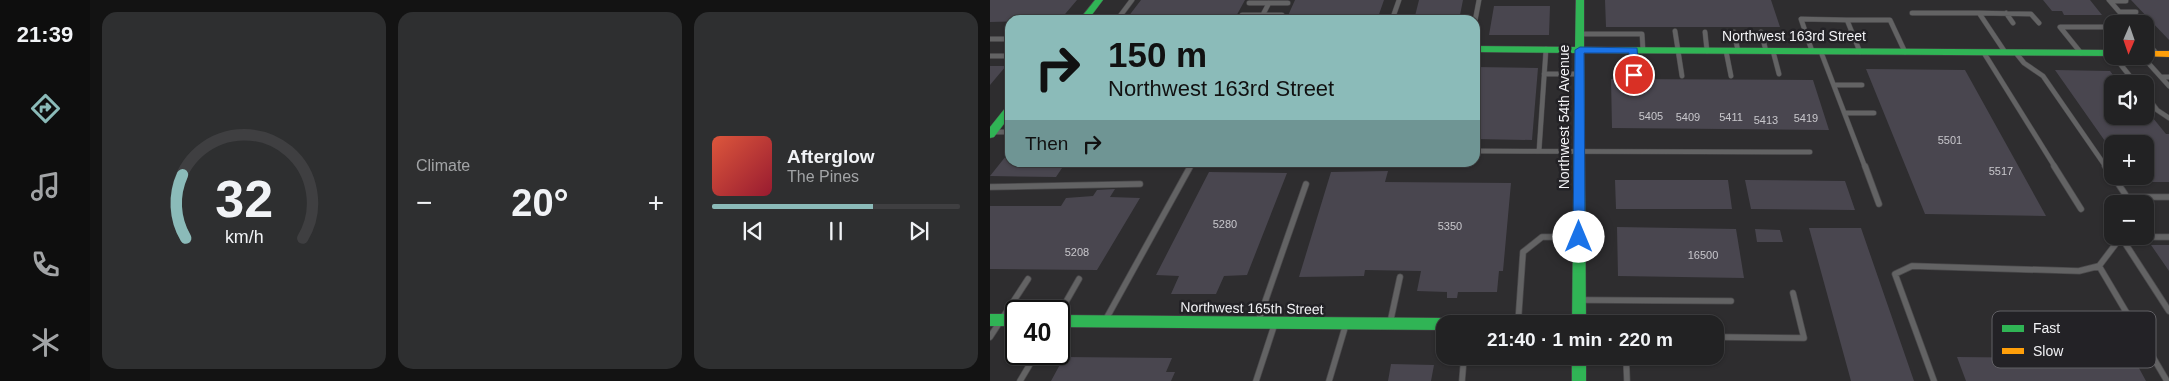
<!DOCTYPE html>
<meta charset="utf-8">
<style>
:root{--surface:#222223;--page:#2e2f30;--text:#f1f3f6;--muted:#a2a4a6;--line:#3f3f41;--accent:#8bbbb9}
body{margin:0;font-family:Helvetica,sans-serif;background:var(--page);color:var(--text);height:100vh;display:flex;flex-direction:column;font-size:19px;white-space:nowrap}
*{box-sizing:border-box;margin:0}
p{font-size:16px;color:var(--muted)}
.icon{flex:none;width:28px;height:28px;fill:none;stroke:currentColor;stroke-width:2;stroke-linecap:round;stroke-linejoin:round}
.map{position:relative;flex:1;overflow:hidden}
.panel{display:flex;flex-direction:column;gap:12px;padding:12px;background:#131313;width:900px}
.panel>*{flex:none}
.banner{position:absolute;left:15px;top:15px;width:475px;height:152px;border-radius:15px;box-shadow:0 1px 4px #0004,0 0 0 1px var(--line);background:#8bbbb9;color:#111;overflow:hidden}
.needle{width:32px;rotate:182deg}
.tools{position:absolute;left:1114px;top:15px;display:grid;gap:10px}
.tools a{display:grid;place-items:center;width:50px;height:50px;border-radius:10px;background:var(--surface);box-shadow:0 1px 4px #0004,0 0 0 1px var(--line);font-size:25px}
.speed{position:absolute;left:15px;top:300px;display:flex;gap:10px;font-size:25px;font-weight:700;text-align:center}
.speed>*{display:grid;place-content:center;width:65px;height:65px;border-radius:50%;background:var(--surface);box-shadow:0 1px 4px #0004,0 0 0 1px var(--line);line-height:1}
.speed .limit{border:2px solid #111;border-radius:8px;background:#fff;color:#111}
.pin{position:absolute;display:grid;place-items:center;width:42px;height:42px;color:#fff;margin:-21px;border:2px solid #fff;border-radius:50%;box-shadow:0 1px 5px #0007}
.me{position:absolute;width:55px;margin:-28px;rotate:0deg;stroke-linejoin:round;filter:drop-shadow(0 0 4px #0008)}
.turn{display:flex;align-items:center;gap:18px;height:105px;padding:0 20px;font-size:22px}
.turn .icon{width:65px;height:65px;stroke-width:2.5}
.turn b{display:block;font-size:35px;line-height:42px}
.then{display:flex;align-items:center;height:48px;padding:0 20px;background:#0003;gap:10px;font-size:19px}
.big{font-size:38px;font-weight:700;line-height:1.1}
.panel .widget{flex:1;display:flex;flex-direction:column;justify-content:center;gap:8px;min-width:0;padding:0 18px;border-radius:15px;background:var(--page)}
.panel .dial{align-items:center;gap:0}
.dial svg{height:130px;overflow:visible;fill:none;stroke:var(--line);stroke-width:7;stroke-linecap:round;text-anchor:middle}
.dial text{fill:var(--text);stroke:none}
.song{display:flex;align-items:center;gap:15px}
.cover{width:60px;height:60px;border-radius:8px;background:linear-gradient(135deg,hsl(10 70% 55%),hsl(350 70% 35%))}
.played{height:5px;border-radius:2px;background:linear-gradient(90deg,var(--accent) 65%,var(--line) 65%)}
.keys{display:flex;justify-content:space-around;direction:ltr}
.heat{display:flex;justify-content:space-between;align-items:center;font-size:28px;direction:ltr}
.panel .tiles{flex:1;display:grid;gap:12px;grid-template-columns:repeat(3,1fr)}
.trip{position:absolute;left:446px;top:315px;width:288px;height:50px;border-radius:15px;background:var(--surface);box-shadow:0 1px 4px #0004,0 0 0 1px var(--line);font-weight:700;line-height:50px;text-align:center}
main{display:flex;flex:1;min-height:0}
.tab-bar{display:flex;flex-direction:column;width:90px;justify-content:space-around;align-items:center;background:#0e0e0e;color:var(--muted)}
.tab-bar .icon{width:35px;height:35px}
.tab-bar .active{color:var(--accent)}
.tab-bar b{font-size:22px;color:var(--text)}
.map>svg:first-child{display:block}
</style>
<main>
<nav class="tab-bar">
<b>21:39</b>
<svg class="icon active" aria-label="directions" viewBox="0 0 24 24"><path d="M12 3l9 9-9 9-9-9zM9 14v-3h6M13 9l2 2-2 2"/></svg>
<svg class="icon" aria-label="music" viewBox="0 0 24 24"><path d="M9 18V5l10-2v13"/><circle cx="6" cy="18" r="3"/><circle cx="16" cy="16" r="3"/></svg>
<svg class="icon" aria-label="phone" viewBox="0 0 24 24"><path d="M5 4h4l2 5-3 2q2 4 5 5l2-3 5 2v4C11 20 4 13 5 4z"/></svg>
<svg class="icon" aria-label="climate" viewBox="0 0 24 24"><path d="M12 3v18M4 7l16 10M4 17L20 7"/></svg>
</nav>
<section class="panel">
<div class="tiles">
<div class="widget dial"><svg viewBox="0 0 100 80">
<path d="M14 69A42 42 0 1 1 86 69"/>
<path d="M14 69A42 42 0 0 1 12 30" stroke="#8bbbb9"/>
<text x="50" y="56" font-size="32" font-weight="700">32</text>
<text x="50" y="72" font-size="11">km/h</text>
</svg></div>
<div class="widget"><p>Climate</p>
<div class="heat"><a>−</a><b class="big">20°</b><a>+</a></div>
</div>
<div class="widget">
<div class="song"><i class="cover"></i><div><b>Afterglow</b><p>The Pines</p></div></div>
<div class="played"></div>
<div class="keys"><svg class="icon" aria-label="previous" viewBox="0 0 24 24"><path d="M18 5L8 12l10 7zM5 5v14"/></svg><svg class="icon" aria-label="pause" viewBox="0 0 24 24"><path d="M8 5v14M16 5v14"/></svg><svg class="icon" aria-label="next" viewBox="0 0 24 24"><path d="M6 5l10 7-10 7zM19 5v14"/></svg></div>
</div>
</div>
</section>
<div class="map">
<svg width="1179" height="381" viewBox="0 0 1179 381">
<rect width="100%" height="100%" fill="#2e2d2f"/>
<path fill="#49464f" d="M0,0h87l-17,20 -70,2z
M151,0h104l-11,20 -106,-3z
M305,0h89l-7,20h-91z
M429,0h44l-4,20h-45z
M615,0h166l9,27h-174z
M1053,0h47l12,15h-38l-2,-4h-10z
M1141,0h38v40z
M504,6h56l-1,29h-60z
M0,66h16l-16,19z
M485,67l63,1 -6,72 -57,-1z
M876,69l99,1 81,146 -121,-2z
M1065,70l55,1 10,13h-8v32l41,2 13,16h3v48h-24v-38h-38z
M621,79l202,1 16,50 -217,-2z
M20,151v11h56l-10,15 -66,-1z
M398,171l-3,11 126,1 -8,88h-4l-2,21h-39l-1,6h-10v-6l-30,-1 4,-20 -56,-1 -1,6 -65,1 32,-105z
M219,172l78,1 -40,102 -23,1 -8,18h-45l8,-18 -23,-1z
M625,180h113l4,29h-116z
M755,180l100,1 10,29 -104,-1z
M125,189l-5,8 30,1 -43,72 -107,-1v-63h71l5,-8 27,-2 4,-6z
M627,227l119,2 8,49 -126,-2z
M819,228h52l53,153h-63z
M765,229l25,1 3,12h-26z
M1161,245h18v26z
M74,357l108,1 -6,14h9l-4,9h-120z
M967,357l177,2 12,22h-180z
M401,364l43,1 -3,16h-43z"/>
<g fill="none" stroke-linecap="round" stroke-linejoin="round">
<defs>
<path id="lane-far1" d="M1119,0l21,24
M1120,1h16
M259,3h39
M1130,12h16
M922,13h67
M1016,13l7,10
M252,15h40
M127,20l15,-20
M270,20l9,-17
M402,20l7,-20
M857,20h43l15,32
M485,21l4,-21
M685,31l7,45
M715,32l2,19
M744,32l4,19
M771,32l5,19
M589,34h63l1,16
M0,39h20
M1155,40l12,14
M643,50l1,25
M736,51l5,25
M783,51l6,23
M822,51l-11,-32 46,1 13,32
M831,52l44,115
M1015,52l-26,-39 52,1 8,9
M994,53l71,114
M1026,53l8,10 19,13 63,91
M1091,53l-21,-26h52
M0,56h20
M1124,56l22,28
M1152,56l27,30
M554,74h35
M1171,77h8
M844,85h28
M1155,94l12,16 12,8
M855,113h29
M3,132h17
M485,151l335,1
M549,151l7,-102"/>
<path id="lane" d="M875,166l14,38
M1064,166l27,43
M1115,166l7,10
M1123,176l14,21h42
M0,187l150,-3
M1131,237l48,74
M1109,266l68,115
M592,300l149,1
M69,314l20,-35
M116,319l84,-152
M268,322l48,-138
M400,323l10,-46
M528,324l5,-72 19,-15h36
M0,337l38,-58
M725,337l89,1 -11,-45
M636,356l1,25
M30,381l16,-27
M266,381l19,-58
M339,381l17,-57
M472,381l2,-25
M944,381l-39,-107 17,-8 167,5 20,-5 22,-29h48"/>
<path id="fast" d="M105,0h8l-15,20h-9z
M586,0h8v47l528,3v6l-528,-3 2,271h-14l3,-271 -100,-1v-6l100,1z
M20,106v10l-16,21 -4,1v-11l16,-20z
M0,314h26v12h-26z
M69,315l386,3 5,2 1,4h-6v6l-386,-3z
M582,356h14v25h-14z"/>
<path id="slow" d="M1155,51h24v6l-27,-1h3z"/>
</defs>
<use href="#lane-far1" stroke="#4b4a4c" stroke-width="5.5"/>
<use href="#lane" stroke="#4b4a4c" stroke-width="7"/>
<use href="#fast" stroke="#4b4a4c" stroke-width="1"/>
<use href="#slow" stroke="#4b4a4c" stroke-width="1"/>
<use href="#lane-far1" stroke="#636364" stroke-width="4.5"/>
<use href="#lane" stroke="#636364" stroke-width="5.5"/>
<use href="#fast" fill="#30b455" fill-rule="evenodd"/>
<use href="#slow" fill="#ff9f0a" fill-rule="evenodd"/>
</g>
<path fill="#1a73e8" stroke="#114b97" d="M590,47l57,1 2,27 -5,3 -4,-3 -1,-22h-45l1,184 -6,5 -6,-5 2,-187z"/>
<g text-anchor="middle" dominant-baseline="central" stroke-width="5" stroke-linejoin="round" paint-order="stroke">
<g font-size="11" fill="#c8c7cc">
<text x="661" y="116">5405</text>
<text x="698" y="117">5409</text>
<text x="741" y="117">5411</text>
<text x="816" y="118">5419</text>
<text x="776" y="120">5413</text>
<text x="960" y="140">5501</text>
<text x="1011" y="171">5517</text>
<text x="235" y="224">5280</text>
<text x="460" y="226">5350</text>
<text x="87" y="252">5208</text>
<text x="713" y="255">16500</text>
</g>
<g font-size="14" fill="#f2f2f5" stroke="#232226">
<text x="804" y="36">Northwest 163rd Street</text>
<text transform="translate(574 117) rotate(-90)">Northwest 54th Avenue</text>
<text transform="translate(262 308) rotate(1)">Northwest 165th Street</text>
</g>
</g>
<rect x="1002" y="311" width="164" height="57" rx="8" fill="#232226" stroke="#616064" stroke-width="1"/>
<rect x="1012" y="325" width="22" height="7" fill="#30b455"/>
<rect x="1012" y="348" width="22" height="6" fill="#ff9f0a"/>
<g font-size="14" fill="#f2f2f5">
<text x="1043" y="333">Fast</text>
<text x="1043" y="356">Slow</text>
</g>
</svg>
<div class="tools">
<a><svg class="needle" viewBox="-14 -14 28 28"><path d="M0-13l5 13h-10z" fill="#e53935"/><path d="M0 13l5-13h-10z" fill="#a2a4a6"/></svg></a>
<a><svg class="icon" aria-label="sound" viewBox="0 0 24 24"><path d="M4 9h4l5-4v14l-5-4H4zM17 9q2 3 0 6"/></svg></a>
<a>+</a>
<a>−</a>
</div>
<div class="speed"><div class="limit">40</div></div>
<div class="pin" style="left:644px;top:75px;background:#d93025"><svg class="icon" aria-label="arrive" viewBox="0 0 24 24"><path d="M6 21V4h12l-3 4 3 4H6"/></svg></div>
<svg class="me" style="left:589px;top:237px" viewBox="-20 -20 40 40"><circle r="19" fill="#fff"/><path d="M0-13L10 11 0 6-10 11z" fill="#1a73e8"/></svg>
<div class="trip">21:40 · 1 min · 220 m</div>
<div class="banner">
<div class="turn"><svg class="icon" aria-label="right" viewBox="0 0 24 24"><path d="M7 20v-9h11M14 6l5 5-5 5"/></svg><div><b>150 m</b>Northwest 163rd Street</div></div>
<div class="then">Then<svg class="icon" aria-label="right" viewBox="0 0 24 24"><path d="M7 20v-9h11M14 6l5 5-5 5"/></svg></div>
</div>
</div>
</main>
